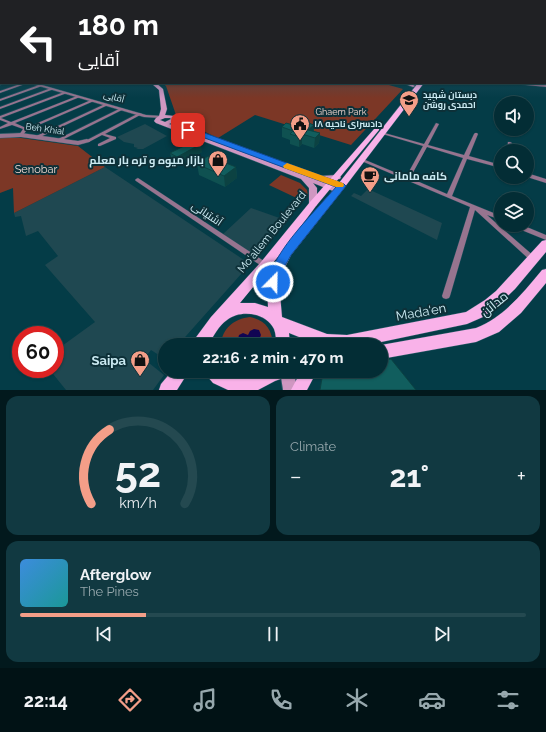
<!DOCTYPE html>
<meta charset="utf-8">
<style>
:root{--surface:#032d35;--page:#113941;--text:#f1f3f6;--muted:#97a8ad;--line:#244950;--accent:#f49e88}
body{margin:0;font-family:Raleway,Cairo,sans-serif;background:var(--page);color:var(--text);height:100vh;display:flex;flex-direction:column;font-size:15px;white-space:nowrap}
*{box-sizing:border-box;margin:0}
p{font-size:13px;color:var(--muted)}
.icon{flex:none;width:22px;height:22px;fill:none;stroke:currentColor;stroke-width:2;stroke-linecap:round;stroke-linejoin:round}
.map{position:relative;height:390px;overflow:hidden}
.details{display:flex;flex-direction:column;gap:6px;padding:6px;background:#02191d;flex:1}
.details>*{flex:none}
.banner{position:absolute;left:0px;top:0px;width:546px;height:84px;box-shadow:0 1px 3px #0004,0 0 0 1px var(--line);background:#202124;color:#fff;overflow:hidden}
.tools{position:absolute;left:494px;top:96px;display:grid;gap:8px}
.tools a{display:grid;place-items:center;width:40px;height:40px;border-radius:50%;background:var(--surface);box-shadow:0 1px 3px #0004,0 0 0 1px var(--line);font-size:20px}
.speed{position:absolute;left:12px;top:326px;display:flex;gap:8px;font-size:20px;font-weight:700;text-align:center}
.speed>*{display:grid;place-content:center;width:52px;height:52px;border-radius:50%;background:var(--surface);box-shadow:0 1px 3px #0004,0 0 0 1px var(--line);line-height:1}
.speed .limit{border:6px solid #d22;background:#fff;color:#111}
.pin{position:absolute;display:grid;place-items:center;width:34px;height:34px;color:#fff;margin:-17px;border-radius:8px;box-shadow:0 2px 6px #0006}
.me{position:absolute;width:44px;margin:-22px;rotate:23deg;stroke-linejoin:round;filter:drop-shadow(0 0 3px #0008)}
.turn{display:flex;align-items:center;gap:14px;height:84px;padding:0 12px;font-size:18px}
.turn .icon{width:52px;height:52px;stroke-width:2.5}
.turn b{display:block;font-size:28px;line-height:34px}
.big{font-size:30px;font-weight:700;line-height:1.1}
.details .widget{flex:1;display:flex;flex-direction:column;justify-content:center;gap:6px;min-width:0;padding:0 14px;border-radius:12px;background:var(--page)}
.details .dial{align-items:center;gap:0}
.dial svg{height:104px;overflow:visible;fill:none;stroke:var(--line);stroke-width:7;stroke-linecap:round;text-anchor:middle}
.dial text{fill:var(--text);stroke:none}
.song{display:flex;align-items:center;gap:12px}
.cover{width:48px;height:48px;border-radius:6px;background:linear-gradient(135deg,hsl(210 70% 55%),hsl(180 70% 35%))}
.played{height:4px;border-radius:2px;background:linear-gradient(90deg,var(--accent) 25%,var(--line) 25%)}
.keys{display:flex;justify-content:space-around;direction:ltr}
.heat{display:flex;justify-content:space-between;align-items:center;font-size:22px;direction:ltr}
.details .tiles{flex:1;display:grid;gap:6px;grid-template-columns:1fr 1fr}
.widget:last-child{grid-column:span 2}
.trip{position:absolute;left:158px;top:338px;width:230px;height:40px;border-radius:20px;background:var(--surface);box-shadow:0 1px 3px #0004,0 0 0 1px var(--line);font-weight:700;line-height:40px;text-align:center}
.tab-bar{display:flex;height:64px;justify-content:space-around;align-items:center;background:#011215;color:var(--muted)}
.tab-bar .icon{width:28px;height:28px}
.tab-bar .on{color:var(--accent)}
.tab-bar b{font-size:18px;color:var(--text)}
.map>svg:first-child{display:block}
</style>
<div class="map">
<svg width="546" height="390" viewBox="0 0 546 390">
<rect width="100%" height="100%" fill="#043c47"/>
<path fill="#1f4851" d="M145,124l22,12 -24,13h-7l2,-1 -4,-1v-3l-10,-2 -7,-5z
M105,167l145,97 -72,81h-13v14l-14,-9 -7,9 20,16 -11,15h-87l-17,-21h6v-18l40,-29 -50,-57 13,-9 -20,-25 -12,5 -5,-20 -6,1 -1,-4z
M368,189l74,34 -5,17 -86,-44 3,-3 7,3z
M251,208l37,13 -29,32 -5,2 -31,-21z"/>
<path fill="#7c3726" d="M162,83h220l21,6 -52,56 -96,-30 -37,23 -30,-14 -12,-9 -10,-29z
M21,138l57,8 27,21 -91,46 -1,-25 -13,5v-55z
M281,175l19,8 7,7 1,6 -5,5 -34,-16z
M250,317c15,3 22,12 23,28h-52c1,-17 13,-26 29,-28z"/>
<path fill="#110553" d="M254,329l5,1 2,5 -2,5 -3,2 1,3h-21l3,-2 -1,-4 1,-4 4,-2 5,2 2,-4z"/>
<g fill="none" stroke-linecap="round" stroke-linejoin="round">
<defs>
<path id="minor" d="M1,46v2l-1,1v-2z
M0,51h1v2h-1z
M545,72h1v2h-1z
M0,75h1v2h-1z
M23,83h5l-28,10v-2z
M513,83h12l21,2v2l-31,-3z
M39,85l3,1 -42,15v-2z
M51,88l3,1 -54,20v-2z
M64,92l3,1 -66,25 10,4 66,-26 3,1 -65,26 11,5 65,-28 3,1 -67,29 -5,6h-1l-2,-1 4,-6 -11,-4 -12,4v-2l8,-4 -8,-3v-4z
M105,104l3,1 -70,33h-2l-2,-1z
M121,108l3,1 -64,32h-2l-2,-1z
M139,113l3,1 -37,20 11,3v2l-16,7h-2v-2l12,-6 -8,-3 -13,7h-4v-1z
M436,123l3,1 -11,21 36,10 10,-21 1,-1h2l1,1 -9,22 32,9v3l-34,-9 -15,37 49,20v4l-14,-5 48,42 1,2 -1,2 -2,1 -2,-1 -56,-51 -25,86 -1,2 -3,1 -3,-1 -1,-2 28,-89 -111,-47v-1h4l43,18 17,-31 -44,-13 2,-1 43,12zM427,147l36,11 -16,36 -37,-16z
M508,142h2l2,1 -1,8h-4z
M527,173l19,6v4l-19,-6z
M138,178l129,85 1,2 -1,2 -2,1 -2,-1 -127,-86 -1,-1 1,-1z
M513,225h9l24,10v5l-32,-13z"/>
<path id="tertiary" d="M0,73h1v2h-1z
M0,83h5l-5,2z
M29,83h6l111,32 16,1 2,1 -2,1 -18,-1z
M21,133l57,8 9,-2 3,2 -1,1 -11,3 -57,-8 -21,1v-4z"/>
<path id="secondary" d="M545,51h1v2h-1z
M151,83h5l7,6 4,20 -2,6 9,1 7,8 10,5 1,1 -3,2 152,56 1,2 -4,3 -25,-10 4,5v16l-1,2h-6l-1,-2v-16l-8,-9 -145,-56 -2,-2 2,-3 3,-2 2,-7 -2,-19zM165,118h5l1,1 -6,3 -5,-2zM174,122l3,4 6,3 -14,-5z
M403,83h6l6,3 -2,1z
M337,175l4,2 -1,2 -19,1 -4,-2 4,-2z
M280,371h14l3,19h-14z"/>
<path id="primary" d="M418,83h6l-83,109 -50,63 -9,18 -3,9 3,35 45,17 20,1 119,-23 19,-12 11,-9 46,-50 4,-1v12l-31,37 -21,20 -11,8 -16,7 -100,21h-48l-30,-12 1,12h-14c0,-5 0,-11 -2,-16 -8,-16 -33,-20 -47,-9 -8,5 -14,17 -19,25h-16l2,-5 17,-23 50,-55 49,-60 65,-74h4v2l-63,76 -26,35 45,-53zM281,253l-11,19 -3,10 1,25 -13,-4h-15z
M546,269v14l-25,30 -22,19 -23,10 -95,17v-14l95,-17c28,-11 47,-35 66,-58z
M172,371h17l-12,19h-18l2,-6z
M204,371h19l7,4 13,2 13,-2 7,-4h29l-3,5 -14,5 -17,9h-30l-15,-7 -6,-7z
M301,371h16l-10,19h-16z"/>
</defs>
<use href="#minor" stroke="#285b66" stroke-width="0.5"/>
<use href="#tertiary" stroke="#285b66" stroke-width="1"/>
<use href="#secondary" stroke="#285b66" stroke-width="1"/>
<use href="#primary" stroke="#285b66" stroke-width="1"/>
<use href="#minor" fill="#97748f" fill-rule="evenodd"/>
<use href="#tertiary" fill="#97748f" fill-rule="evenodd"/>
<use href="#secondary" fill="#cf97c1" fill-rule="evenodd"/>
<use href="#primary" fill="#f9b2e9" fill-rule="evenodd"/>
</g>
<path fill="#0f5151" d="M314,125v6l6,2 -1,10 -5,5 -12,-4 -3,3 -9,-3v-4l-8,-3v-10h18z
M202,152l-23,13 -7,-4 -2,-8z
M197,164l39,3 1,11 -12,9 -26,-12z"/>
<path fill="#0c4242" d="M314,125l-1,10 -5,-5z
M320,133l-1,10 -5,5 1,-10z
M302,134v10l-3,3v-10z
M201,144l1,8 -23,13 -2,-8z
M236,167l1,11 -12,9 -1,-11z"/>
<path fill="#115e5e" stroke="#0c4242" d="M306,122l8,3 -6,5 12,3 -5,5 -13,-4 -3,3 -9,-3 3,-3 -11,-4 4,-4 14,4z
M194,141l7,3 -24,13 -7,-4z
M208,156l28,11 -12,9 -27,-12z
M391,359l25,31h-96l2,-12 6,-7h53v-11z"/>
<linearGradient id="sky" x2="0" y2="1"><stop stop-color="#022127"/><stop offset="0.45" stop-color="#295669"/><stop offset="1" stop-color="#295669" stop-opacity="0"/></linearGradient>
<rect width="546" height="98" fill="url(#sky)"/>
<path fill="#1a73e8" stroke="#114b97" d="M186,128h5l153,56 2,2 -55,69 -10,18 -4,13 -4,1 -4,-1 -2,-4c10,-35 45,-67 69,-95l-150,-56z"/>
<path fill="#f59e0b" d="M287,163l56,20 1,2 -1,2h-7l-52,-19 -1,-2z"/>
<defs>
<symbol id="school-pin" viewBox="-11 -11 22 30"><path d="M0 17L-7.5 6A9.5 9.5 0 1 1 7.5 6Z" fill="#f49e88" stroke="#0d3038"/><path d="M0-5L7-2L0 1L-7-2ZM-4 1L0 2.5L4 1V4Q0 6-4 4Z" fill="#111"/></symbol>
<symbol id="civic-pin" viewBox="-11 -11 22 30"><path d="M0 17L-7.5 6A9.5 9.5 0 1 1 7.5 6Z" fill="#f49e88" stroke="#0d3038"/><path d="M-.6-6.5H3V-4.5H.6V-3L4-1V1h2V6H-6V1h2V-1L-.6-3ZM-1.2 2.5V6h2.4V2.5Z" fill="#111"/></symbol>
<symbol id="shop-pin" viewBox="-11 -11 22 30"><path d="M0 17L-7.5 6A9.5 9.5 0 1 1 7.5 6Z" fill="#f49e88" stroke="#0d3038"/><path d="M-5-2.5h2.3a2.7 3.5 0 0 1 5.4 0H5L5.5 6h-11ZM-1.5-2.5h3a1.5 2.3 0 0 0-3 0Z" fill="#111"/></symbol>
<symbol id="cafe-pin" viewBox="-11 -11 22 30"><path d="M0 17L-7.5 6A9.5 9.5 0 1 1 7.5 6Z" fill="#f49e88" stroke="#0d3038"/><path d="M-5.5-4.5H6V0H3Q3 3.5 0 3.5H-2.5Q-5.5 3.5-5.5 0ZM3-3.2v2h1.7v-2ZM-6 4.5H4V6H-6Z" fill="#111"/></symbol>
</defs>
<g fill-rule="evenodd">
<use href="#school-pin" x="398" y="89" width="22" height="30"/>
<use href="#civic-pin" x="289" y="113" width="22" height="30"/>
<use href="#shop-pin" x="207" y="149" width="22" height="30"/>
<use href="#cafe-pin" x="359" y="165" width="22" height="30"/>
<use href="#shop-pin" x="129" y="349" width="22" height="30"/>
</g>
<g text-anchor="middle" dominant-baseline="central" stroke-width="4" stroke-linejoin="round" paint-order="stroke">
<g font-size="9" font-weight="bold" fill="#cbeaf2" stroke="#0d3038" text-anchor="start">
<text x="423" y="95">دبستان شهید<tspan x="423" dy="10">احمدی روشن</tspan></text>
<text x="314" y="124">دادسرای ناحیه ۱۸</text>
</g>
<g font-size="9" fill="#cbeaf2" stroke="#0d3038">
<text transform="translate(114 97) rotate(16)">آقایی</text>
<text transform="translate(45 129) rotate(8)">Beh Khial</text>
</g>
<g font-size="9" fill="#f3d8d1" stroke="#0d3038">
<text x="341" y="112">Ghaem Park</text>
</g>
<g font-size="11" font-weight="bold" fill="#cbeaf2" stroke="#0d3038" text-anchor="end">
<text x="204" y="160">بازار میوه و تره بار معلم</text>
<text x="384" y="176" text-anchor="start">کافه مامانی</text>
</g>
<g font-size="11" fill="#f3d8d1" stroke="#0d3038">
<text x="36" y="169">Senobar</text>
</g>
<g font-size="11" fill="#cbeaf2" stroke="#0d3038">
<text transform="translate(207 214) rotate(34)">آشتیانی</text>
<text transform="translate(272 232) rotate(-51)">Mo'allem Boulevard</text>
</g>
<g font-size="13" fill="#cbeaf2" stroke="#0d3038">
<text transform="translate(494 304) rotate(-39)">مدائن</text>
<text transform="translate(421 312) rotate(-10)">Mada'en</text>
</g>
<g font-size="13" font-weight="bold" fill="#cbeaf2" stroke="#0d3038" text-anchor="end">
<text x="126" y="360">Saipa</text>
</g>
</g>
</svg>
<div class="tools">
<a><svg class="icon" aria-label="sound" viewBox="0 0 24 24"><path d="M4 9h4l5-4v14l-5-4H4zM17 9q2 3 0 6"/></svg></a>
<a><svg class="icon" aria-label="search" viewBox="0 0 24 24"><circle cx="10" cy="10" r="6"/><path d="M15 15l6 6"/></svg></a>
<a><svg class="icon" aria-label="layers" viewBox="0 0 24 24"><path d="M12 4l9 5-9 5-9-5zM3 14l9 5 9-5"/></svg></a>
</div>
<div class="speed"><div class="limit">60</div></div>
<div class="pin" style="left:188px;top:130px;background:#d93025"><svg class="icon" aria-label="arrive" viewBox="0 0 24 24"><path d="M6 21V4h12l-3 4 3 4H6"/></svg></div>
<svg class="me" style="left:273px;top:282px" viewBox="-20 -20 40 40"><circle r="17" fill="#1a73e8" stroke="#fff" stroke-width="3"/><path d="M0-11L8 9 0 5-8 9z" fill="#fff"/></svg>
<div class="trip">22:16 · 2 min · 470 m</div>
<div class="banner">
<div class="turn"><svg class="icon" aria-label="left" viewBox="0 0 24 24"><path d="M17 20v-9H6M10 6l-5 5 5 5"/></svg><div><b>180 m</b>آقایی</div></div>
</div>
</div>
<section class="details">
<div class="tiles">
<div class="widget dial"><svg viewBox="0 0 100 80">
<path d="M14 69A42 42 0 1 1 86 69"/>
<path d="M14 69A42 42 0 0 1 28 12" stroke="#f49e88"/>
<text x="50" y="56" font-size="32" font-weight="700">52</text>
<text x="50" y="72" font-size="11">km/h</text>
</svg></div>
<div class="widget"><p>Climate</p>
<div class="heat"><a>−</a><b class="big">21°</b><a>+</a></div>
</div>
<div class="widget">
<div class="song"><i class="cover"></i><div><b>Afterglow</b><p>The Pines</p></div></div>
<div class="played"></div>
<div class="keys"><svg class="icon" aria-label="previous" viewBox="0 0 24 24"><path d="M18 5L8 12l10 7zM5 5v14"/></svg><svg class="icon" aria-label="pause" viewBox="0 0 24 24"><path d="M8 5v14M16 5v14"/></svg><svg class="icon" aria-label="next" viewBox="0 0 24 24"><path d="M6 5l10 7-10 7zM19 5v14"/></svg></div>
</div>
</div>
</section>
<nav class="tab-bar">
<b>22:14</b>
<svg class="icon on" aria-label="directions" viewBox="0 0 24 24"><path d="M12 3l9 9-9 9-9-9zM9 14v-3h6M13 9l2 2-2 2"/></svg>
<svg class="icon" aria-label="music" viewBox="0 0 24 24"><path d="M9 18V5l10-2v13"/><circle cx="6" cy="18" r="3"/><circle cx="16" cy="16" r="3"/></svg>
<svg class="icon" aria-label="phone" viewBox="0 0 24 24"><path d="M5 4h4l2 5-3 2q2 4 5 5l2-3 5 2v4C11 20 4 13 5 4z"/></svg>
<svg class="icon" aria-label="climate" viewBox="0 0 24 24"><path d="M12 3v18M4 7l16 10M4 17L20 7"/></svg>
<svg class="icon" aria-label="car" viewBox="0 0 24 24"><path d="M5 17H2v-5l4-1 3-4h7l3 4 3 1v5h-3M9 17h6M6 11h13"/><circle cx="7" cy="17" r="2"/><circle cx="17" cy="17" r="2"/></svg>
<svg class="icon" aria-label="filters" viewBox="0 0 24 24"><path d="M4 7h16M4 17h16"/><circle cx="9" cy="7" r="2"/><circle cx="15" cy="17" r="2"/></svg>
</nav>
